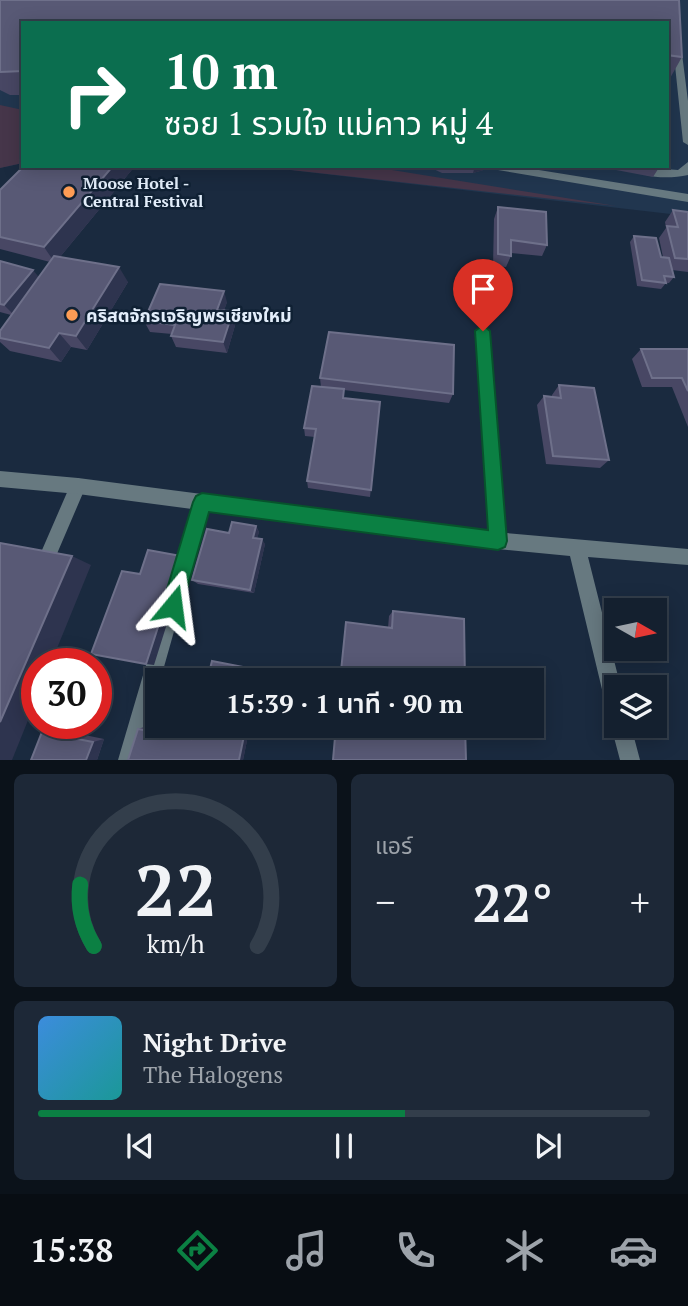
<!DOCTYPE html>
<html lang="th">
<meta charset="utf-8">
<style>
:root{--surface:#14202f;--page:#1d2837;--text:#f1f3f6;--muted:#9da3aa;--line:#333e4b;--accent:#0b8043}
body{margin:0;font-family:"PT Serif","Noto Sans Thai",serif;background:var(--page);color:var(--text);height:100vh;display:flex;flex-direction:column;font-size:26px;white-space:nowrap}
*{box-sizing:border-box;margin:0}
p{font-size:23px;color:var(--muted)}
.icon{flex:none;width:38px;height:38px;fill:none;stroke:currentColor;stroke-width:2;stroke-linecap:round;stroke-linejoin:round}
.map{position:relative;height:760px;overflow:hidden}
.details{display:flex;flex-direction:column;gap:14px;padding:14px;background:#0b121a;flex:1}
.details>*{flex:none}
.guide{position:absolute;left:21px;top:21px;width:648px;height:147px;border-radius:0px;box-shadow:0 4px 18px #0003,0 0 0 2px var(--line);background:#0b6e4f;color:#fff;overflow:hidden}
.needle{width:46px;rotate:99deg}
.controls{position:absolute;left:604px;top:598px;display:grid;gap:14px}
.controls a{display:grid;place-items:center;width:63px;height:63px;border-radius:0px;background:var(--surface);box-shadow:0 4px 18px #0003,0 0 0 2px var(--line);font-size:35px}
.speed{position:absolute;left:21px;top:648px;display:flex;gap:14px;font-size:35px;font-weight:700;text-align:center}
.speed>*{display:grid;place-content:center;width:91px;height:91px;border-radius:50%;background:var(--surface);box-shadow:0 4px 18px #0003,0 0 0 2px var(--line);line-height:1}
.speed .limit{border:10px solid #d22;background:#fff;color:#111}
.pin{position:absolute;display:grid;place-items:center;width:60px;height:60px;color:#fff;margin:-72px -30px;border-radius:50% 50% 50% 0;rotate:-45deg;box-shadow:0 0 7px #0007}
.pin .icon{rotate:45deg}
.me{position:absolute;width:77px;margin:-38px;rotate:16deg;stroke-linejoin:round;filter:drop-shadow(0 0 5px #0008)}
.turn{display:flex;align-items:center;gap:24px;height:147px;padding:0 28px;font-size:32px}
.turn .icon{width:91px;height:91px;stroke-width:2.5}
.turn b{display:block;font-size:49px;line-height:60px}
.big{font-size:52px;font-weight:600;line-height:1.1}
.details .tile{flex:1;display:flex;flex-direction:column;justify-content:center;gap:10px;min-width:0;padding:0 24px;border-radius:10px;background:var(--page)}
.details .dial{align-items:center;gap:0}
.dial svg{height:182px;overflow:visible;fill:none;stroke:var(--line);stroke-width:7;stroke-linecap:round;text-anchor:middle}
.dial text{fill:var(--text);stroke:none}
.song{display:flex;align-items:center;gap:21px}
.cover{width:84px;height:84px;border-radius:10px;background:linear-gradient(135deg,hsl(210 70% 55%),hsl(180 70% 35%))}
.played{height:7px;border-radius:4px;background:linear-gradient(90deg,var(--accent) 60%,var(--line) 60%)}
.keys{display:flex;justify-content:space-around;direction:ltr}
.heat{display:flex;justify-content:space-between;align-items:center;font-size:38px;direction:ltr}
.details .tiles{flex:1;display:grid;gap:14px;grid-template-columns:1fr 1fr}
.tile:last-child{grid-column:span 2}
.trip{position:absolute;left:145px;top:668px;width:399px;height:70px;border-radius:0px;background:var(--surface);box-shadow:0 4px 18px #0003,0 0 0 2px var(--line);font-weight:600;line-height:70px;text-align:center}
.dock{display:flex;height:112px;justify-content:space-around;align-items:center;background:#080d13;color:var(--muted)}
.dock .icon{width:49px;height:49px}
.dock .active{color:var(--accent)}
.dock b{font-size:32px;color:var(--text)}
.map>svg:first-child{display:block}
</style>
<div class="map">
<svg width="688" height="760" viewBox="0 0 688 760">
<rect width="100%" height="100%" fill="#1a2a3f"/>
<path fill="#21364f" d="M0,0h688v216l-433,-50h412v-143h-644v140l-23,5z"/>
<path fill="#46364a" d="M0,105l23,5v53l-23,5z
M255,166h112l249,40z"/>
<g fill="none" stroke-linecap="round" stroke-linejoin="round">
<path fill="#677980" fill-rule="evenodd" d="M677,43l4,3 7,55v44l-5,-3 -10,-96z
M688,162v13c-19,4 -45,4 -61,-9l51,4z
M487,166h27l174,28v8l-196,-33z
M78,478l6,3 2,5 -33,77 -6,2 -6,-2 -2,-6 33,-76z"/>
<path fill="#677980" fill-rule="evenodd" d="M483,326l7,5 16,202 182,16v16l-100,-8 33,131h-5v28l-7,-3 -3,-7 -36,-150 -72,-7 -290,-38 -48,170h-2v10l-20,69h-20l74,-251 -114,-15 -78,-7v-16l78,7 411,53 -13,-200z
M616,718v8h15l9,34h-20l-9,-34z"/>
</g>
<path fill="#484764" d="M0,0h679l3,57 -13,23h-2v-57h-644v72h-13l-10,-5z
M24,166h111l-75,91 68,25 -41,68 -16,-3 -10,15 -51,-11 -10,-9v-11l11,-16 -11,-3v-51l39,16 11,-15 -50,-13v-59z
M427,166h65l-5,3 -14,4h-31z
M595,166h65l-7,11z
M498,207l49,38 -5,11 -31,-3v3l-5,11 -13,-1 1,-47z
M673,210l15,2v60l-16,-2 2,7 -5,6h-3l-5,6 -24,-3 -7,-44 4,-6 27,21h2l-4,-19 7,-10 -1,-6z
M227,302l-3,8 9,1 3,11 -9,31 -51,-6 -5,-11 1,-2 -22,-2 -6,-11z
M641,349h47v78l-16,-40h-30l-10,-28z
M320,378l133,16 -4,9 -105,-13v8l36,4 -10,95 -62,-9 -1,-7 8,-44 -10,-1 -1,-8 17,-41z
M559,385l50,75 -9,8 -54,-4 -9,-59 7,-9 8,1v-2z
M256,526l3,6 -2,6 8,6 -11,49 -56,-9 -6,-4 37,-47z
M393,611l72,70 -77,-53 1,-12z
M147,726l45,10 3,-10h55l-7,34 -105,-31z
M56,729l48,10 -7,21h-66l11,-28z"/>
<path fill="#2e344f" d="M113,166h22l-80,97 -11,-16z
M475,166h17l-5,3 -14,4z
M119,267l9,15 -41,68 -11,-14z
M33,270l9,11 -28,34 -10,-10z
M224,291l3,11 -6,18 -4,-10z
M233,311l3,11 -9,31 -4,-11z
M59,333l12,14 -10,15 -12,-14z
M256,526l3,6 -3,11 -3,-5z
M262,539l3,5 -11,49 -4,-3z
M72,556l19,9 -40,98h-14v35l-25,62h-12v-38z
M181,556l6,4 -33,105 -8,-1z
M259,670h3l-2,11h-4z
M246,726h4l-7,34h-4z
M104,739l-7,21h-11l7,-18z"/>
<path fill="#585975" stroke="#6e708a" stroke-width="2" d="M0,0h679l3,57 -15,-2v-32h-644v48l-23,1z
M667,115l1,38h-1z
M24,166h89l-69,81 -44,-10v-47z
M498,207l48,5 1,33 -36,-5v16l-13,-2z
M673,210l15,2v47l-13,-1 -8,-32 11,1z
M634,236l22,2 5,19 8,1 5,19 -10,-1 2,7 -24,-3z
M54,256l65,11 -43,69 -17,-3 -10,15 -49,-10v-7z
M0,261l33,9 -29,35 -4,-1z
M160,284l64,7 -7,19 16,1 -10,31 -52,-6 4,-11 -31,-4z
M329,332l125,13 -1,49 -133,-16z
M641,349h47v42l-6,-13h-30z
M559,385l35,3 15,72 -56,-4 -9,-60 17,2z
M312,386l32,3 -1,9 37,4 -9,88 -64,-9 9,-52 -12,-1z
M232,522l24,4 -3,12 9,1 -12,51 -58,-10 15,-51 22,4z
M0,543l72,13 -72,166z
M148,550l33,6 -35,108 -55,-10 31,-83 18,3z
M393,611l71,8 1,62h-125l6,-59 46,6z
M212,661l47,9 -3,11h-49z
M195,726h51l-7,34h-111l10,-31 53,10z
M336,726h129l1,34h-133z
M42,732l51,10 -7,18h-55z"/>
<path fill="#0b8043" stroke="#07532c" stroke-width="2" d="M483,325l7,6 17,210 -2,6 -7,3 -289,-38 -29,101 -7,3 -8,-3 -3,-7 31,-104 3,-6 6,-3 286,37 -13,-199z"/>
<g fill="#fd9d55" stroke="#102134" stroke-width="2.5">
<circle cx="69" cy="192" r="7"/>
<circle cx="72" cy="315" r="7"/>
</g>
<g text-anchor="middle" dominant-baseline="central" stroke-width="5" stroke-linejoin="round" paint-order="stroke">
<g font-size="16" font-weight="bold" fill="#e3eefb" stroke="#102134" text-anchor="start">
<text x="83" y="183">Moose Hotel -<tspan x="83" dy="18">Central Festival</tspan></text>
</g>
<g font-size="18" font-weight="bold" fill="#e3eefb" stroke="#102134" text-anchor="start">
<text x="86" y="315">คริสตจักรเจริญพรเชียงใหม่</text>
</g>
</g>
</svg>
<div class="controls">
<a><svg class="needle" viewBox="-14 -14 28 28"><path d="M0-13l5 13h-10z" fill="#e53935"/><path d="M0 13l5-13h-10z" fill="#9da3aa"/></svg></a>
<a><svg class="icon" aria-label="layers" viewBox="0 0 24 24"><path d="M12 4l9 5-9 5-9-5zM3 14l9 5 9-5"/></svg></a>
</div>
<div class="speed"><div class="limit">30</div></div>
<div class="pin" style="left:483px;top:331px;background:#d93025"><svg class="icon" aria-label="arrive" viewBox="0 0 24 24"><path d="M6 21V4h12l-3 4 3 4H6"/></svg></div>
<svg class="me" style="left:173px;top:606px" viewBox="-20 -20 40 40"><path d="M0-17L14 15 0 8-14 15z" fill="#0b8043" stroke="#fff" stroke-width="4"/></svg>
<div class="trip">15:39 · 1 นาที · 90 m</div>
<div class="guide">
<div class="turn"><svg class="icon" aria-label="right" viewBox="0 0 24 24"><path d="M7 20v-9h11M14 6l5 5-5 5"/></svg><div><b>10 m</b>ซอย 1 รวมใจ แม่คาว หมู่ 4</div></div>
</div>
</div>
<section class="details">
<div class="tiles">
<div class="tile dial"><svg viewBox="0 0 100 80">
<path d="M14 69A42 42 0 1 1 86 69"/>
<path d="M14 69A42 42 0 0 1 8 42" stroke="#0b8043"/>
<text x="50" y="56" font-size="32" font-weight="700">22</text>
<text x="50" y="72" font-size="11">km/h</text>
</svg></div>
<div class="tile"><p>แอร์</p>
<div class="heat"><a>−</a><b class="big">22°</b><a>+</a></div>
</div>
<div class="tile">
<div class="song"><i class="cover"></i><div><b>Night Drive</b><p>The Halogens</p></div></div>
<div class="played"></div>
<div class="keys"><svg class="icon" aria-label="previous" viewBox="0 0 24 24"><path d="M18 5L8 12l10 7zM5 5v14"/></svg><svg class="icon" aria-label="pause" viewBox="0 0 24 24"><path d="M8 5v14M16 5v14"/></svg><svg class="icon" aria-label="next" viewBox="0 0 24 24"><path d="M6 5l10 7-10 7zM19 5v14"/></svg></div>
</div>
</div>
</section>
<nav class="dock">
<b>15:38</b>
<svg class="icon active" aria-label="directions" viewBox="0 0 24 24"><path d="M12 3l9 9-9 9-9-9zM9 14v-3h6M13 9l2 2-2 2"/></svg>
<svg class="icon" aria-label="music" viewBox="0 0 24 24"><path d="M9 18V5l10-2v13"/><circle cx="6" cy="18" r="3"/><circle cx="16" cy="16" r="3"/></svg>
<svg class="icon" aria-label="phone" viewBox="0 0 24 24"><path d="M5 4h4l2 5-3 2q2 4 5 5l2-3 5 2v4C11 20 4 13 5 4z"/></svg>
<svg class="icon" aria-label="climate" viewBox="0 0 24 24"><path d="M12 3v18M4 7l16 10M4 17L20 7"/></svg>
<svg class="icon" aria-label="car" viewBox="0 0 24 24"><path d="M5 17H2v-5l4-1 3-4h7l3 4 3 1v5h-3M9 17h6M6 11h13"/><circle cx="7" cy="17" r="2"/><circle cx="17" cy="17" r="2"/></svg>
</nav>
